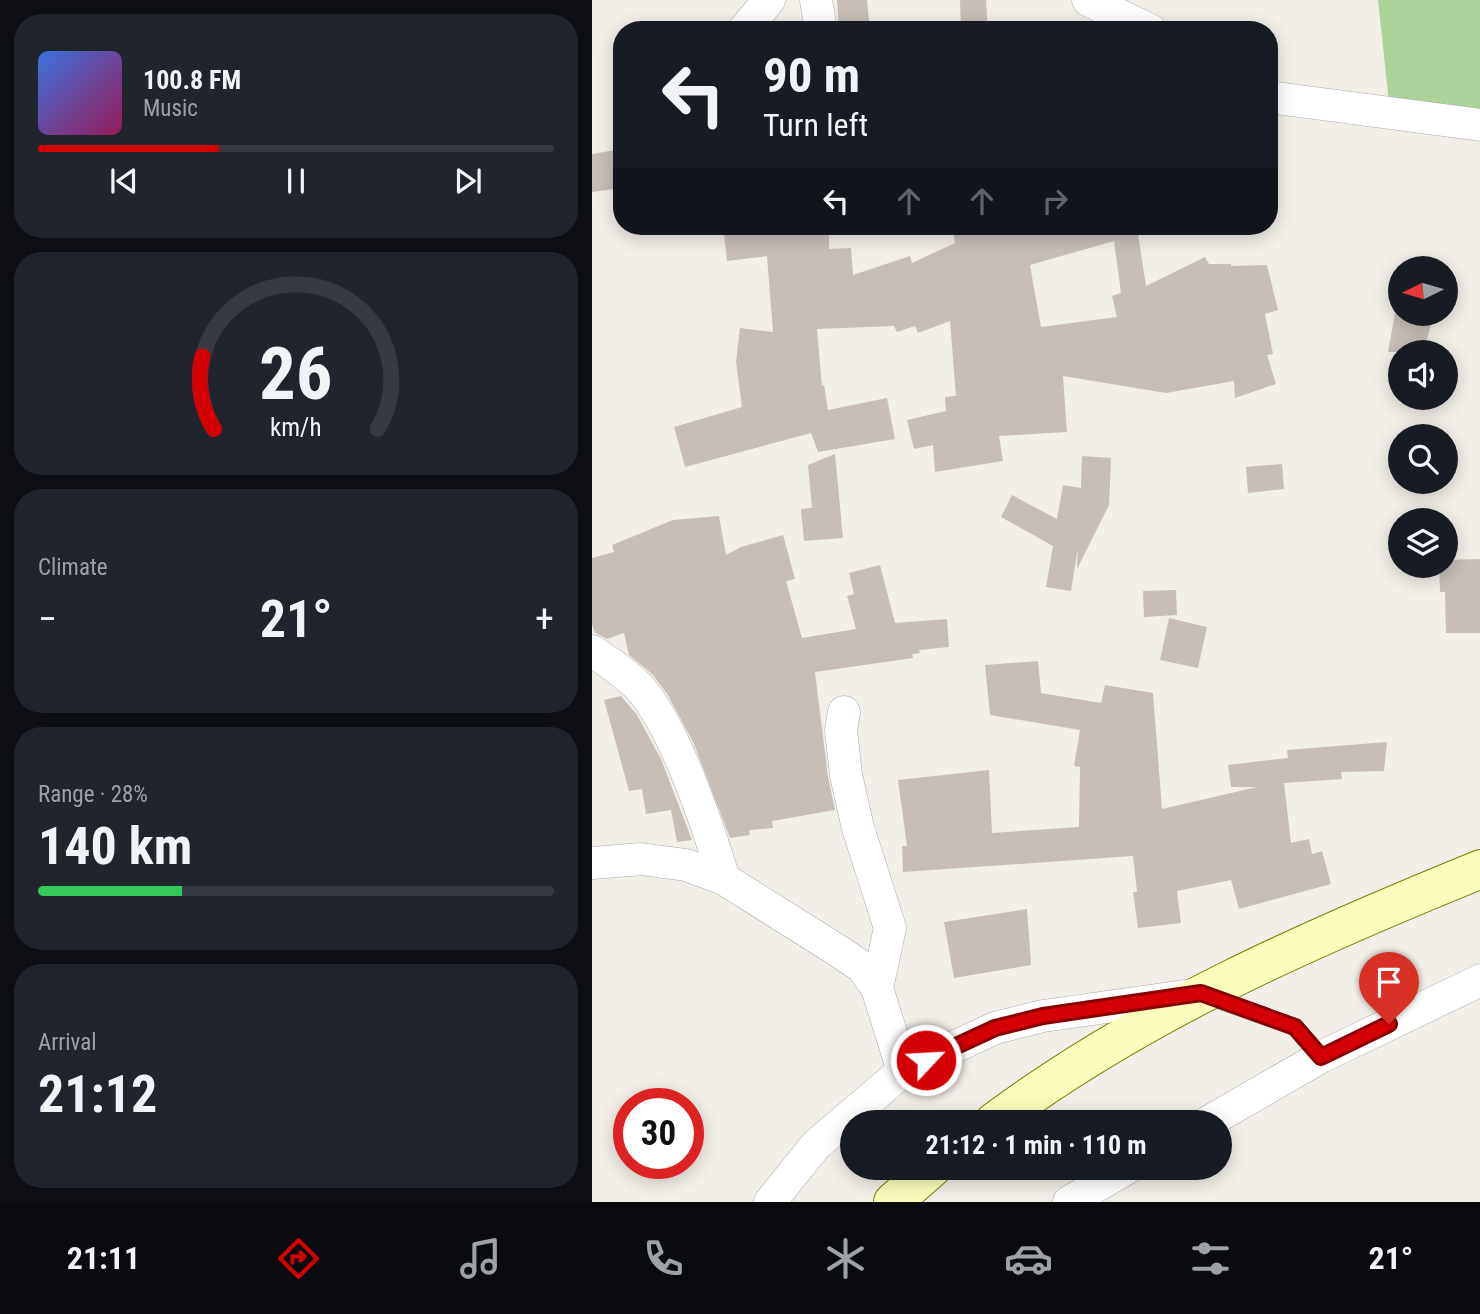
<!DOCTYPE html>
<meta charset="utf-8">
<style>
:root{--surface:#171b24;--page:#20242c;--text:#f1f3f6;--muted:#9ea1a6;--line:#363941;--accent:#d30004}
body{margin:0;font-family:"Roboto Condensed",sans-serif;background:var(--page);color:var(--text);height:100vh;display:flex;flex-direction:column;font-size:26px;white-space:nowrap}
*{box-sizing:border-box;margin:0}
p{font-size:23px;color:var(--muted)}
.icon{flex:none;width:38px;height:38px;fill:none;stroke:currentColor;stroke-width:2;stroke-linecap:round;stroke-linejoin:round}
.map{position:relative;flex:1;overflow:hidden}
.panel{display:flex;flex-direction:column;gap:14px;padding:14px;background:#0d0f14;width:592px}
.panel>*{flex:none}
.banner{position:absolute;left:21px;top:21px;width:665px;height:214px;border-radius:28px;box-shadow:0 4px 18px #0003;background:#171b24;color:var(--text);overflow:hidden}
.needle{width:46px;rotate:265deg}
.controls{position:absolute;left:796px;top:256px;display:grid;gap:14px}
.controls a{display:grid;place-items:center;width:70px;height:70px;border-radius:50%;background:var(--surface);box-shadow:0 4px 18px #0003;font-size:35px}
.speed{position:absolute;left:21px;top:1088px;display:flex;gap:14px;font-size:35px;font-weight:700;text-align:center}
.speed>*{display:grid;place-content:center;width:91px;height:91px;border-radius:50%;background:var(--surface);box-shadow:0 4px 18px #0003;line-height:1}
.speed .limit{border:10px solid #d22;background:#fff;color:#111}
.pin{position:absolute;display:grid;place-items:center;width:60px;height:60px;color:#fff;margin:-72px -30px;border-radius:50% 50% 50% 0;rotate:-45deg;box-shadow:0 0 7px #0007}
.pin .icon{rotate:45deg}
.me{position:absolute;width:77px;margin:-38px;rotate:65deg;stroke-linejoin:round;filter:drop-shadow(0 0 5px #0008)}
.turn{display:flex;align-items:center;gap:24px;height:147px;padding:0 35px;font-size:32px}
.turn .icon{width:91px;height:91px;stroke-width:2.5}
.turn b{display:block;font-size:49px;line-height:60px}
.lanes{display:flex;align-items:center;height:66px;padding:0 35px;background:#0003;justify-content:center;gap:35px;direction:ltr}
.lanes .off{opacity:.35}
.big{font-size:52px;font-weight:700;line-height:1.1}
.panel .tile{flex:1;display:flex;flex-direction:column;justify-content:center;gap:10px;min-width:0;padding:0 24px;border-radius:28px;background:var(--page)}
.panel .dial{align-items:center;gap:0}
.dial svg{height:182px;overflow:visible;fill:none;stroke:var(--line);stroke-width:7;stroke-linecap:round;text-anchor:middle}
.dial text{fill:var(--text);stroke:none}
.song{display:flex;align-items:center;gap:21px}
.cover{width:84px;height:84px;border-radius:10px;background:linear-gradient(135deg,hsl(220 70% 55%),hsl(330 70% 35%))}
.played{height:7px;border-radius:4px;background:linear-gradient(90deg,var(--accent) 35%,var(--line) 35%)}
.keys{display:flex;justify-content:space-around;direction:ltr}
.heat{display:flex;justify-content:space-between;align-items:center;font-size:38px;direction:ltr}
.charge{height:10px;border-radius:5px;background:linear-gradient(90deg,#34c759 28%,var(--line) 0)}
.trip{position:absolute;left:248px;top:1110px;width:392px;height:70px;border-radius:35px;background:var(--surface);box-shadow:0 4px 18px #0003;font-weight:700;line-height:70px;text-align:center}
.dock{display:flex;height:112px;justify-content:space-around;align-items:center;background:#090b0e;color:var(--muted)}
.dock .icon{width:49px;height:49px}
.dock .on{color:var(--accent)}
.dock b{font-size:32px;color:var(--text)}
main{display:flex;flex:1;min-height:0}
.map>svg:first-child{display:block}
</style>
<main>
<section class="panel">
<div class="tile">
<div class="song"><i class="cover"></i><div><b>100.8 FM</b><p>Music</p></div></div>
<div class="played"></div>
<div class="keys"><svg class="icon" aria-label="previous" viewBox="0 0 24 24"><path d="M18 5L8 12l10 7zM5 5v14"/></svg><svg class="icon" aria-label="pause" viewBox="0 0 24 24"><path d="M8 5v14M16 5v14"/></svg><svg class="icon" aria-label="next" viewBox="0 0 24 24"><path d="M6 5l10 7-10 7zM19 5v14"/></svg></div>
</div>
<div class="tile dial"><svg viewBox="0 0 100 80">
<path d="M14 69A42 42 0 1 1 86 69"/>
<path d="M14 69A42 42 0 0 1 9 37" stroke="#d30004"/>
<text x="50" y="56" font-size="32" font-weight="700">26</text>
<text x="50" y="72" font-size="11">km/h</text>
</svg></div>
<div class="tile"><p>Climate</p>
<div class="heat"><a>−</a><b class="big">21°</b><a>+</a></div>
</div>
<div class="tile"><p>Range · 28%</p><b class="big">140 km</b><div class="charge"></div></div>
<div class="tile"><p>Arrival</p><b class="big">21:12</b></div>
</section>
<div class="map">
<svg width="889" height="1202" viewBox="0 0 889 1202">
<rect width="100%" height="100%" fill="#f2efe8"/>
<path fill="#add39b" d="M786,0h102v116l-91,-13z"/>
<path fill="#c7beb7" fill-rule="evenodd" d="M245,0h30l3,30h-31z
M368,0h26l2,30h-27z
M30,149v39l-30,4v-38z
M200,226h37v23l22,-1 2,27 57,-19 2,7 43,-20 -3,-17h188l1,8h-3l8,52 59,-29 4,7h22v2l36,-1 11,45 -13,4 8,40 -6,1 9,29 -41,14 -1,-17 -68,12 -103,-17 4,56 -68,4 4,25 -68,11 -2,-27 -19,4 -7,-29 39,-9 -1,-14 11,-1 -6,-75 -32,12 -3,-7 -18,6 -3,-6 -77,3 5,57 2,-1 4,25 59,-12 8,41 -77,13 -7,-19 -126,34 -11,-40 68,-20 -6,-45 4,-34 33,4 -6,-76 -40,5 -3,-28zM522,241l7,52 -9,3 5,21 -76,10 -11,-62z
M803,313h35l-1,5 3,1 -8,33h-36z
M243,454l8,84 -39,3 -3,-32 11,-1 -4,-43z
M490,456l29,2 -2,47 -32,64 1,-21 -7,43 -25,-4 7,-41 -52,-29 11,-22 45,24 6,-34 18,3z
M690,464l2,25 -36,4 -2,-26z
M127,516l7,39 15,-8 42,-12 12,44 -9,2 16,57 54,-9 -9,-33 7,-2 -5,-21 31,-8 15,58 52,-4 2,28 -30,3 1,3 -8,1 1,4 -98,14 13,105 7,33 -63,11 1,7 -24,2 1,5 -20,3 -36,-94 -26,-49 -16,-21 -23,-19 -5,-22 -17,6 -12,-6 -3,-9v-66l22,-6 -2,-7 61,-25z
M888,559v74h-34l-1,-41h-5l-1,-27h7v-5z
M584,590l1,25 -33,2 -1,-26z
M577,618l38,9 -9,41 -38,-8z
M446,661l3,32 60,10 4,-18 48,8 9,116 95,-22h-26l-3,-22 60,-7 -1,-8 100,-8 -3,29 -43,1 1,7 -58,4 7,60 18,-4 3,15 10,-3 9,33 -92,25 -8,-29 -54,11 4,32 -43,5 -5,-36h4l-4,-36 -230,16 -1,-26h5l-9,-66 91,-10 3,63 87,-6 1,-60 -6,-1 6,-36 -90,-15 -5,-50z
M29,696l16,19 24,44 31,81 -15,2 -6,-32 -25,4 -4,-25 -13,2 -25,-91z
M435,909l4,56 -77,13 -10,-56z"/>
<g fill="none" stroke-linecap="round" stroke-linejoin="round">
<defs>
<path id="service" d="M618,997l85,30 26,30"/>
<path id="minor" d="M224,0l5,30
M496,0l62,30
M152,30l25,-30
M677,97l212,28
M0,651c17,11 33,22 47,36 36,40 69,140 85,192
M252,712l-3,18 5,45 12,53 32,100 -13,60
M0,863l49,-4 45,6 38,14 116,73 22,15 15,21 26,83
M616,1122l113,-65 160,-77
M178,1202l46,-57 87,-74 92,-43 48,-12 149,-21
M477,1202l60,-35"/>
<path id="secondary" d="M402,1122c148,-110 317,-184 487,-253
M301,1202l40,-35"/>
</defs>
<use href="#service" stroke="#a9a9a9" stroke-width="18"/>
<use href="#minor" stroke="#a9a9a9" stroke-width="33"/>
<use href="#secondary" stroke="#768100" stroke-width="40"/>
<use href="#service" stroke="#fff" stroke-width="16"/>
<use href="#minor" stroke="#fff" stroke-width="32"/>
<use href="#secondary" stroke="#fbfdbc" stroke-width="38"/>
</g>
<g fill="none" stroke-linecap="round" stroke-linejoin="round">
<defs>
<path id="route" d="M334,1060l69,-32 48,-12 158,-23 94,34 26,30 68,-33"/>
</defs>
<use href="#route" stroke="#890003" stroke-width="18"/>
<use href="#route" stroke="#d30004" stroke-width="12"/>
</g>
</svg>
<div class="controls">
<a><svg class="needle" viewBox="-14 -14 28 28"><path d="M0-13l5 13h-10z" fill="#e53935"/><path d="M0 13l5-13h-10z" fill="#9ea1a6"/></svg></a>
<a><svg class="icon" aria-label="sound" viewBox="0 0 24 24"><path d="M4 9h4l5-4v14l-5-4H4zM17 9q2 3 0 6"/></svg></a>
<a><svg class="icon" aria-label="search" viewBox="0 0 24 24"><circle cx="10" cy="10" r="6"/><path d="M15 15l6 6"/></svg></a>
<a><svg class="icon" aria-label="layers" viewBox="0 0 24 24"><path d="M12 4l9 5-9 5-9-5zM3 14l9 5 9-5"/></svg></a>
</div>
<div class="speed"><div class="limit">30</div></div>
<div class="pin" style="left:797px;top:1024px;background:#d93025"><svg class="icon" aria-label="arrive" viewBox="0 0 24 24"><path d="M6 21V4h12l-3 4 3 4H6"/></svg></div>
<svg class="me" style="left:334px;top:1060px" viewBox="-20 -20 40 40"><circle r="17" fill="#d30004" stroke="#fff" stroke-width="3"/><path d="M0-11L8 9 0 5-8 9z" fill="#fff"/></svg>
<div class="trip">21:12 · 1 min · 110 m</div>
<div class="banner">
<div class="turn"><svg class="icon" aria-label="left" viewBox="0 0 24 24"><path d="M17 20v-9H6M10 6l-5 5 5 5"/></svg><div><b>90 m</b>Turn left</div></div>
<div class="lanes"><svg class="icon" aria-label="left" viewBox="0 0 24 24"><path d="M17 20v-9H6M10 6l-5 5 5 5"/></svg><svg class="icon off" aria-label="ahead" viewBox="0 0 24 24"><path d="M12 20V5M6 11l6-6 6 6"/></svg><svg class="icon off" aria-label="ahead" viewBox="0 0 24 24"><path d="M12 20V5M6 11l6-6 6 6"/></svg><svg class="icon off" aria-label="right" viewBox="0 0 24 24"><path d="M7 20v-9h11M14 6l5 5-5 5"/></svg></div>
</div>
</div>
</main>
<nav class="dock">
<b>21:11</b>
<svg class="icon on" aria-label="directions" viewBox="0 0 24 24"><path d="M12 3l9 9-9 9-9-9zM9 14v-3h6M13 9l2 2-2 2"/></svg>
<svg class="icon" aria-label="music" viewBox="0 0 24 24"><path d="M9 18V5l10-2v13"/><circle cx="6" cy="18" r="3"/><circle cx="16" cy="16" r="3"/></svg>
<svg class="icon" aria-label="phone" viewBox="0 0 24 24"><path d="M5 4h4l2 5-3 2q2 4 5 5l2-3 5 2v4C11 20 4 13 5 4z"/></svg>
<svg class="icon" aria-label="climate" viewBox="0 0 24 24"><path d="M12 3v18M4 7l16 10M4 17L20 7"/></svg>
<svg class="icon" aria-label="car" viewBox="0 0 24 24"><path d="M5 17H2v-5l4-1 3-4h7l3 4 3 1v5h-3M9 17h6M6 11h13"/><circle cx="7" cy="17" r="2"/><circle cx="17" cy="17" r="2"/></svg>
<svg class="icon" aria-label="filters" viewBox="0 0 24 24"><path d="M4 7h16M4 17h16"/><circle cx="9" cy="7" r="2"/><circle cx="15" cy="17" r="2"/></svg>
<b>21°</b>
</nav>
